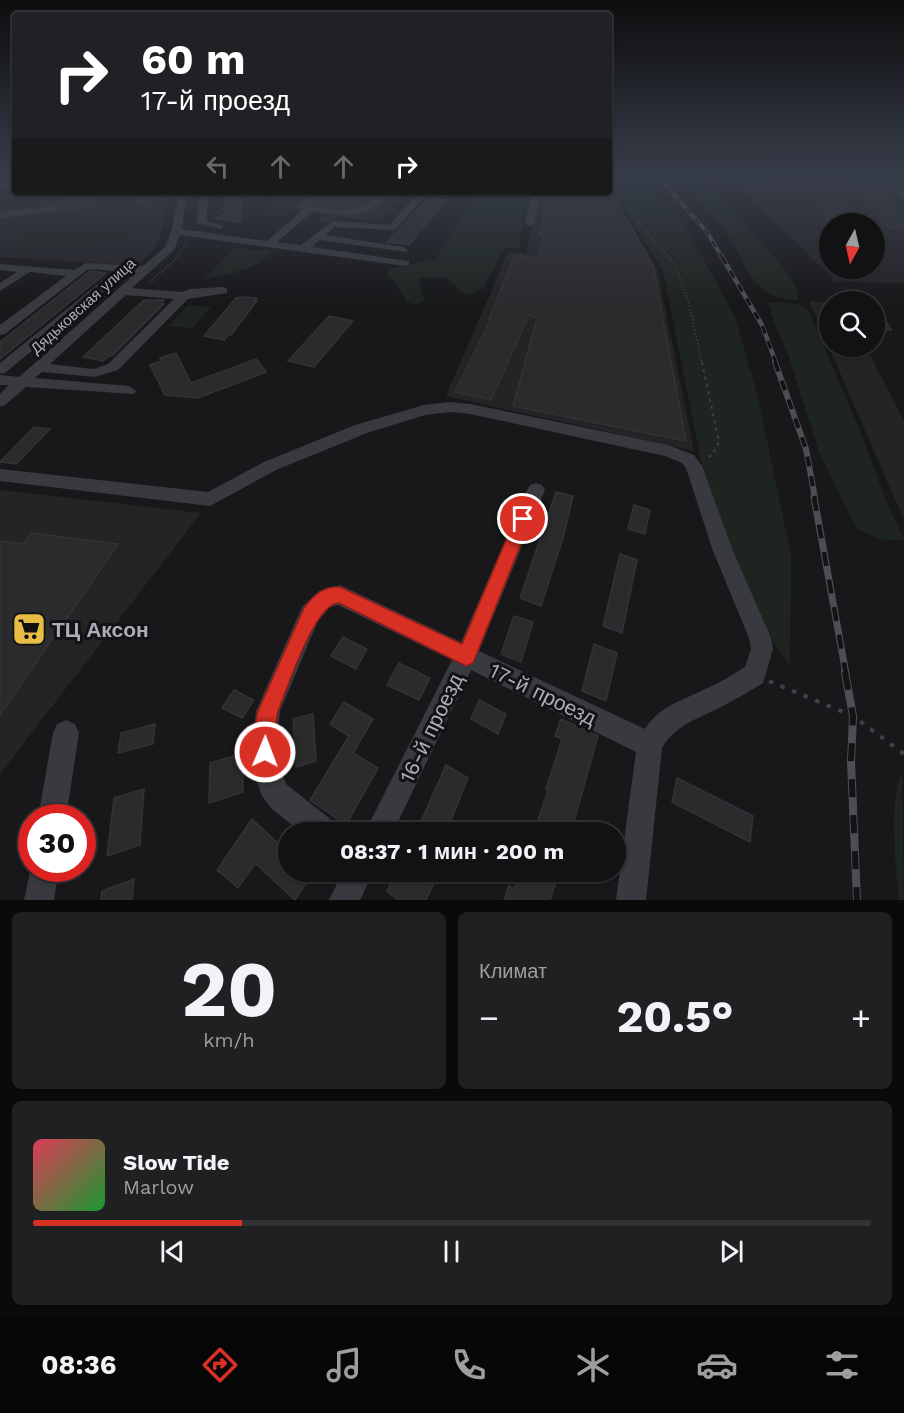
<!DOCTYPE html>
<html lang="ru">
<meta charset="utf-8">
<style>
:root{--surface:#121214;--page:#1f2022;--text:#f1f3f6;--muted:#9c9ea0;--line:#313234;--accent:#d93025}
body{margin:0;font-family:"Work Sans",sans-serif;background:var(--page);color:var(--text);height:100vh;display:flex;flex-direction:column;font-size:22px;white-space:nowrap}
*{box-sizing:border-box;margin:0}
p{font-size:20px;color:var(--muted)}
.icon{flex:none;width:33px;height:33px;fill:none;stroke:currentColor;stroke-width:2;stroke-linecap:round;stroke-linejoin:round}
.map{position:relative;height:900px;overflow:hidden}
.sheet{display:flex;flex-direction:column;gap:12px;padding:12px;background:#0a0a0b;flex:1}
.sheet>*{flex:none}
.banner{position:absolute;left:12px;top:12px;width:600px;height:183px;border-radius:6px;box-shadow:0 2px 4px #0004,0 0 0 2px var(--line);background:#202124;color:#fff;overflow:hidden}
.needle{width:39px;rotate:188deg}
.fabs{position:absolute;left:819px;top:213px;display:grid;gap:12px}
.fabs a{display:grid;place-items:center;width:66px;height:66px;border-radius:50%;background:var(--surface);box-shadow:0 2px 4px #0004,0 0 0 2px var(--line);font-size:30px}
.speed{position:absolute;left:18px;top:804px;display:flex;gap:12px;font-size:30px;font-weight:700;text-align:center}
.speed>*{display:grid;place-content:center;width:78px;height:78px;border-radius:50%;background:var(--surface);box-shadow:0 2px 4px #0004,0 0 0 2px var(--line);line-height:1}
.speed .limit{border:9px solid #d22;background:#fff;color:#111}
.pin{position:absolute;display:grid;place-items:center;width:51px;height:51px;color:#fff;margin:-26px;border:3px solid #fff;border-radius:50%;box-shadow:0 2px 6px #0007}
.me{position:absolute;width:66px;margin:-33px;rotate:1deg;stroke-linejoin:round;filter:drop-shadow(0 0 4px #0008)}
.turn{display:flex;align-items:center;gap:21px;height:126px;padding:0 30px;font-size:27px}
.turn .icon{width:78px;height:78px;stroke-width:2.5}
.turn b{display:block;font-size:42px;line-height:51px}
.lanes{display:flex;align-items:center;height:57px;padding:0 30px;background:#0003;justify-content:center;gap:30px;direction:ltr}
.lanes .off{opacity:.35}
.big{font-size:45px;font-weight:700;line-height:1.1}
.sheet .widget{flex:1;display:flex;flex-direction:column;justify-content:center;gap:9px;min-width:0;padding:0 21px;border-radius:9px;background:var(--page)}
.sheet .dial{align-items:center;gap:0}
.dial b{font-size:78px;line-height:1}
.song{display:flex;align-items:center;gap:18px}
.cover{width:72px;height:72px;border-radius:9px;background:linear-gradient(135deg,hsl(350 70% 55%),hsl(130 70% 35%))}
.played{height:6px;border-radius:3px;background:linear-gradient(90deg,var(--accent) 25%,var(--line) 25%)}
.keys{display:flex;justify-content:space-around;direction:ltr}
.heat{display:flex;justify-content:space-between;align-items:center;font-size:33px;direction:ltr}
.sheet .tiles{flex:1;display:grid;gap:12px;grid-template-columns:1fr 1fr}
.widget:last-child{grid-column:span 2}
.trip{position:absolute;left:278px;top:822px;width:348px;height:60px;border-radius:30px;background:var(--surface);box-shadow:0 2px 4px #0004,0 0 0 2px var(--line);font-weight:700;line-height:60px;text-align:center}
.dock{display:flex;height:96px;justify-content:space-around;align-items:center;background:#070708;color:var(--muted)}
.dock .icon{width:42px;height:42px}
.dock .selected{color:var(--accent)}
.dock b{font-size:27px;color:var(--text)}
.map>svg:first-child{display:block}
</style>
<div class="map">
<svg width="904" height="900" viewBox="0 0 904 900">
<rect width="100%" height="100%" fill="#18181a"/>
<path fill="#242427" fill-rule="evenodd" d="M731,177h173v106l-69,-1zM830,224h44v44h-44z
M609,186l49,86 36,179 -248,-55 62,-144 18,1 13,-61h70z
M15,191v1h154l-9,44 -7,15 -14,12 -27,1 -112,-7v-65z
M270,192h110l22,4 -26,25 -37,-5 -9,7 -13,-1 8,-7 -55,-9z
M809,301l20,2 1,43 36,1 38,74v99z
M0,490l201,23 -201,261z"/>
<path fill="#1e2520" d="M609,177h35l39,46 51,91 24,83 33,159 -1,110 -68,-101 -59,-294 -54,-88z
M696,178l15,10 29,29 46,54 12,19v10c-48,1 -51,-40 -75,-72 -11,-14 -25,-28 -37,-42l-1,-7z
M477,192h50l-8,56h-13l-3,3 -20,37 -17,8 -20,-19 -27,1 5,22 -7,5 -10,-3 -11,-19 -10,-9 5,-5 45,-10z
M138,212l-9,27 -117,12 19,-28z
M235,248l38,3c-18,20 -44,22 -69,28z
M781,302l16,2 11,5 54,126 24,66 18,38 -20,2 -27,-12 -38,-77 -30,-95 -14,-33 -7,-21z
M188,305l23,2 -19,21 -24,-2z
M902,773l2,127h-5c-3,-33 -11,-99 3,-127z"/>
<path fill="#2b2b2e" stroke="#333236" stroke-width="1.5" d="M846,177h29l15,19 -7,-1 21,23v12l-15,-2z
M70,192h27l-7,15 -31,4z
M138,192h32v7l-35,4z
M226,192h15l1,30 -25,-3 8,-6z
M550,192l62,3 41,70 33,176 -173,-35 24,-88 -8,-3 -38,85 -36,-8 36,-73h-2l26,-64 22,3 7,-21 -5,-1z
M328,193l36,5 4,1 -18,8 -36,-3z
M430,197l16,3 -37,45 -22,-3z
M816,198l26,2 16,24h-27z
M90,271l16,2 -106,86v-17z
M244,297l13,1 -3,3h3l-26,34h-3l-4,5 -20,-4 32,-38z
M144,300h20l-3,4h3l-52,52h-3l-6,5 -20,-4z
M874,300l17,30 -17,-2z
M329,316l24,5 -39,46 -26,-6z
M176,353l15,30 65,-24 10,13 -68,26 -33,-3 -15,-30 11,-4 -1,-3z
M34,427l16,2 -34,35 -16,-2z
M556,492l17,4 -10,42 -22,68 -21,-8z
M634,505l16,5 -5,24 -17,-5z
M32,533l86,11 -118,171v-174l23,3z
M620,554l17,6 -15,73 -19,-7z
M514,616l19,6 -12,40 -20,-8z
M343,637l24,12 -11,20 -25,-13z
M594,644l23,9 -11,48 -24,-10z
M399,663l31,15 -11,22 -32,-15z
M234,690l20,10 -12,18 -20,-10z
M479,700l27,14 -8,20 -27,-15z
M344,702l29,17 -20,34 25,15 -32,57 -36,-25 39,-64 -19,-12z
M313,714l3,47 -20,6 -3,-48z
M561,719l37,17 -27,96h-37l14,-42 -2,-1 16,-50 -7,-3z
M155,724l-2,20 -35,9 3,-20z
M243,753v39l-34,11 1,-40z
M446,765l22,13 -22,54h-16l-11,-6z
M677,778l76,38 -3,26 -78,-40z
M144,789l-4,56 -33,11 7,-58z
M252,819l36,34v19h25l-18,28 -40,-37 -17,25 -21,-18z
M397,872h18l18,13 -7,15h-28l-11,-9z
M520,872h39l-9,28h-46l5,-15 5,4z
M134,879l-2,21h-31l1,-9z"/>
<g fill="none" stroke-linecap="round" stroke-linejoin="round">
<path stroke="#3f4146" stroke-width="1.5" stroke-dasharray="1.5 2" stroke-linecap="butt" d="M614,177l20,40 41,48 14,39 13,59
M249,198l14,-1
M263,212l23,4
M213,215l10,-5 26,-5v-13
M149,283l26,-23 13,-18"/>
<path stroke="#3f4146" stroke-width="2" stroke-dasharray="3 4.5" stroke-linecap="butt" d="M702,362l17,80 -7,13 -7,4"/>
<path stroke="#3f4146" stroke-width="4" stroke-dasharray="4.5 8" stroke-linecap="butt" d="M769,681l84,35 51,38"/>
<path fill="#393a3f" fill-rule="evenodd" d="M880,177h9l15,17v8z
M15,180v6l-15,2v-6z
M179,192h8l-5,37 85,12 37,-32 -8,-3 18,-14h9l-15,13c27,4 43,11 66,-7l-28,-6h20l19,5c-23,24 -41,19 -72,14l-36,31 24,3 32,-24 56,4 28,-30 7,2 -29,33 -60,-3 -10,8 78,12 5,3 -1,2 -88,-12 -7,7 97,14v4l-4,1 -225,-31 -6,15 -42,38 50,4 8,-3 33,-2 4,2v4l-39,6 -70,71 -23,7 -53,-5 -7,6 94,8 7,5 -2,3 -108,-7 -21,18 -5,2v-13l9,-9h-9v-10l19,2 117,-104 -9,-1 -122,101 -5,1v-11l114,-92 -26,-2 -83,65 -5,1v-10l66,-49 -36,-4 -30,19v-8l17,-11 -17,-2v-6l74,6 12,-7 57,3 22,-19 7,-18zM126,295l48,4 -66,65 -14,5 -44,-5z
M201,192h8l-3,29 16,4v4l-26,-6z
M433,192h16l-4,3z
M532,192h8l-5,31 -5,3 -5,-3z
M53,206l3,1v4l-56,7v-6z
M450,402l20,2 198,41 26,10 8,11 31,85 38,87 2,11 -10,34c-13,8 -27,16 -40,23 -23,12 -47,18 -61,42l-16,152h-30l20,-148 -165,-82 -78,162h-28l87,-172 -114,-55 -8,2 -12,14 -38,90 -3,31 2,24 7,18 48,38 4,10h-37l-29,-23 -10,-13 -7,-19 -3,-35 4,-31 46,-104 17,-16 21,-6 121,57 66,-152 3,-5 6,-2 6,2 3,5 -66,161 166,78c13,-22 36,-28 58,-39 15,-6 29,-15 42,-23l6,-18 -2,-11 -36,-87 -27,-83 -4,-5 -17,-7 -195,-42 -20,-2 -25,3 -58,18 -91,37 -66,36 -210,-25v-12l208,23 56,-30 91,-37 69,-20z
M66,720l9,4 4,9 -13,85h-28l15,-85 4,-9z
M32,863v5h27l-5,32h-30z
M343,872h30l-13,28h-31z"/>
<defs>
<path id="rail-far4" d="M658,177l49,55 16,27"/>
<path id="rail-far3" d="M722,257l40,68 14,38"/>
<path id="rail-far2" d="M775,362l31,87 9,49"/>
<path id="rail-far1" d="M814,497l32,177"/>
<path id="rail" d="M845,672l8,44 -2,45 6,139"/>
</defs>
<use href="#rail-far4" stroke="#4c4e54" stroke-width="4"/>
<use href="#rail-far3" stroke="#4c4e54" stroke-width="4.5"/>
<use href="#rail-far2" stroke="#4c4e54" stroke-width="6"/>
<use href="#rail-far1" stroke="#4c4e54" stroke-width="7"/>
<use href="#rail" stroke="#4c4e54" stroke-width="8"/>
<use href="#rail-far4" stroke="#131315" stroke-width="2" stroke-dasharray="7" stroke-linecap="butt"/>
<use href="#rail-far3" stroke="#131315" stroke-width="3" stroke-dasharray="8" stroke-linecap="butt"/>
<use href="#rail-far2" stroke="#131315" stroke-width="4" stroke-dasharray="10" stroke-linecap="butt"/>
<use href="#rail-far1" stroke="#131315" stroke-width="4.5" stroke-dasharray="14" stroke-linecap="butt"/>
<use href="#rail" stroke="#131315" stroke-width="6" stroke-dasharray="18" stroke-linecap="butt"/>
</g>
<linearGradient id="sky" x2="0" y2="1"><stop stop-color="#0d0d0e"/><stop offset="0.58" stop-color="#373d49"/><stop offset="1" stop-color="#373d49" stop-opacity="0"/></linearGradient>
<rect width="904" height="303" fill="url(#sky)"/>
<path fill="#d93025" stroke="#8d1f18" stroke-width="1.5" d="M523,513l5,2 3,4 -58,144 -7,3 -6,-3 -121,-60c-24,-1 -52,87 -61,108 -4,16 0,34 -6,49l-7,3 -8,-3c-6,-16 -3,-33 1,-49l46,-103c10,-13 19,-22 36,-21l122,57 53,-125 2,-4z"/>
<defs>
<symbol id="supermarket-square" viewBox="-11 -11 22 22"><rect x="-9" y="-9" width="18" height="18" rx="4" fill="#e7bd43" stroke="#131315"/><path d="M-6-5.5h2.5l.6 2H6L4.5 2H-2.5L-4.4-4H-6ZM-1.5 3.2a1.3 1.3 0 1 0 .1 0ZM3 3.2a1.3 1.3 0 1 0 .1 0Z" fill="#111"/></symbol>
</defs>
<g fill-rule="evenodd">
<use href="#supermarket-square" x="10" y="610" width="38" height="38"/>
</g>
<g text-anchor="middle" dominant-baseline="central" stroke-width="6" stroke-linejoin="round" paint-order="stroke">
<g font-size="15" fill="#abaeb9" stroke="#131315">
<text transform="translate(83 306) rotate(-42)">Дядьковская улица</text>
</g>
<g font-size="21" font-weight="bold" fill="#abaeb9" stroke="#131315" text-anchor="start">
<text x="52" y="629">ТЦ Аксон</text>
</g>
<g font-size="21" fill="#abaeb9" stroke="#131315">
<text transform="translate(543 694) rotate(26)">17-й проезд</text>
<text transform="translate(431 728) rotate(-64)">16-й проезд</text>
</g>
</g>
</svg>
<div class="fabs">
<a><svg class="needle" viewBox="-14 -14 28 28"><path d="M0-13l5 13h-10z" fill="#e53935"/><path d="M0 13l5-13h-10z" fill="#9c9ea0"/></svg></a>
<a><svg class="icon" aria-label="search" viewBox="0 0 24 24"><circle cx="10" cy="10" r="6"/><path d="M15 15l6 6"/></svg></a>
</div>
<div class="speed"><div class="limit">30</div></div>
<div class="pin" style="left:523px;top:519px;background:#d93025"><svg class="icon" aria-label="arrive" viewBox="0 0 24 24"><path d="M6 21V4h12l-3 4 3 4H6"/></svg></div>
<svg class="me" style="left:265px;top:752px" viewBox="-20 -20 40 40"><circle r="17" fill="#d93025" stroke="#fff" stroke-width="3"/><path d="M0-11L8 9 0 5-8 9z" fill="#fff"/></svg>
<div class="trip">08:37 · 1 мин · 200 m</div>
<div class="banner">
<div class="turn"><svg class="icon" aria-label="right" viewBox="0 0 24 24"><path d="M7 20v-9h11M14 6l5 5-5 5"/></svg><div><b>60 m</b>17-й проезд</div></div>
<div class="lanes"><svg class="icon off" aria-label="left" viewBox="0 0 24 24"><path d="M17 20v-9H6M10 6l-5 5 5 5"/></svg><svg class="icon off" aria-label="ahead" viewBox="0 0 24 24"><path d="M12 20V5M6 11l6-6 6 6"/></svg><svg class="icon off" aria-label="ahead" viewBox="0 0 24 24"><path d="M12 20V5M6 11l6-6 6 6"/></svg><svg class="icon" aria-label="right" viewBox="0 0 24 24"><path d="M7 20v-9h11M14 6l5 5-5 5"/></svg></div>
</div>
</div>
<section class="sheet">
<div class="tiles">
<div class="widget dial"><b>20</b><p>km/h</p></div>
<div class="widget"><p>Климат</p>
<div class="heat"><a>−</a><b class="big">20.5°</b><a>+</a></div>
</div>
<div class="widget">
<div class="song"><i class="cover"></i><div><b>Slow Tide</b><p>Marlow</p></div></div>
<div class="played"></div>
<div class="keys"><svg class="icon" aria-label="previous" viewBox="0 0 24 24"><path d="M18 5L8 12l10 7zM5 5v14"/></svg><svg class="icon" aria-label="pause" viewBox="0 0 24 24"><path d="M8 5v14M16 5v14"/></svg><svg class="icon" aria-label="next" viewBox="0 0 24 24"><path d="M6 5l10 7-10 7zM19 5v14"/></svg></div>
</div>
</div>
</section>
<nav class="dock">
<b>08:36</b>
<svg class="icon selected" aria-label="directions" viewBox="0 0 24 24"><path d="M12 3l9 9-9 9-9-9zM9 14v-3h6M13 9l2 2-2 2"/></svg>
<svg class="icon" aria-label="music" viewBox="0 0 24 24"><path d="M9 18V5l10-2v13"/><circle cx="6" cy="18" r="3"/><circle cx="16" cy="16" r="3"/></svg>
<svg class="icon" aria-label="phone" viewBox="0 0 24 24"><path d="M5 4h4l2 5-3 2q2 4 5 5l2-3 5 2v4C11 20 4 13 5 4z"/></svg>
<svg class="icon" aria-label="climate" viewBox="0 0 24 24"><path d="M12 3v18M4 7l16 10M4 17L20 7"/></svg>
<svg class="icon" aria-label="car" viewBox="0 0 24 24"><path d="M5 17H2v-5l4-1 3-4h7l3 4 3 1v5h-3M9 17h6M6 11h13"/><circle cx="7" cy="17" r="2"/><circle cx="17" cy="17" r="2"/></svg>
<svg class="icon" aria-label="filters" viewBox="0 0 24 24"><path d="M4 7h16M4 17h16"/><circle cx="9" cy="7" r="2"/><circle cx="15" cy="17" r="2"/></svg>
</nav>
